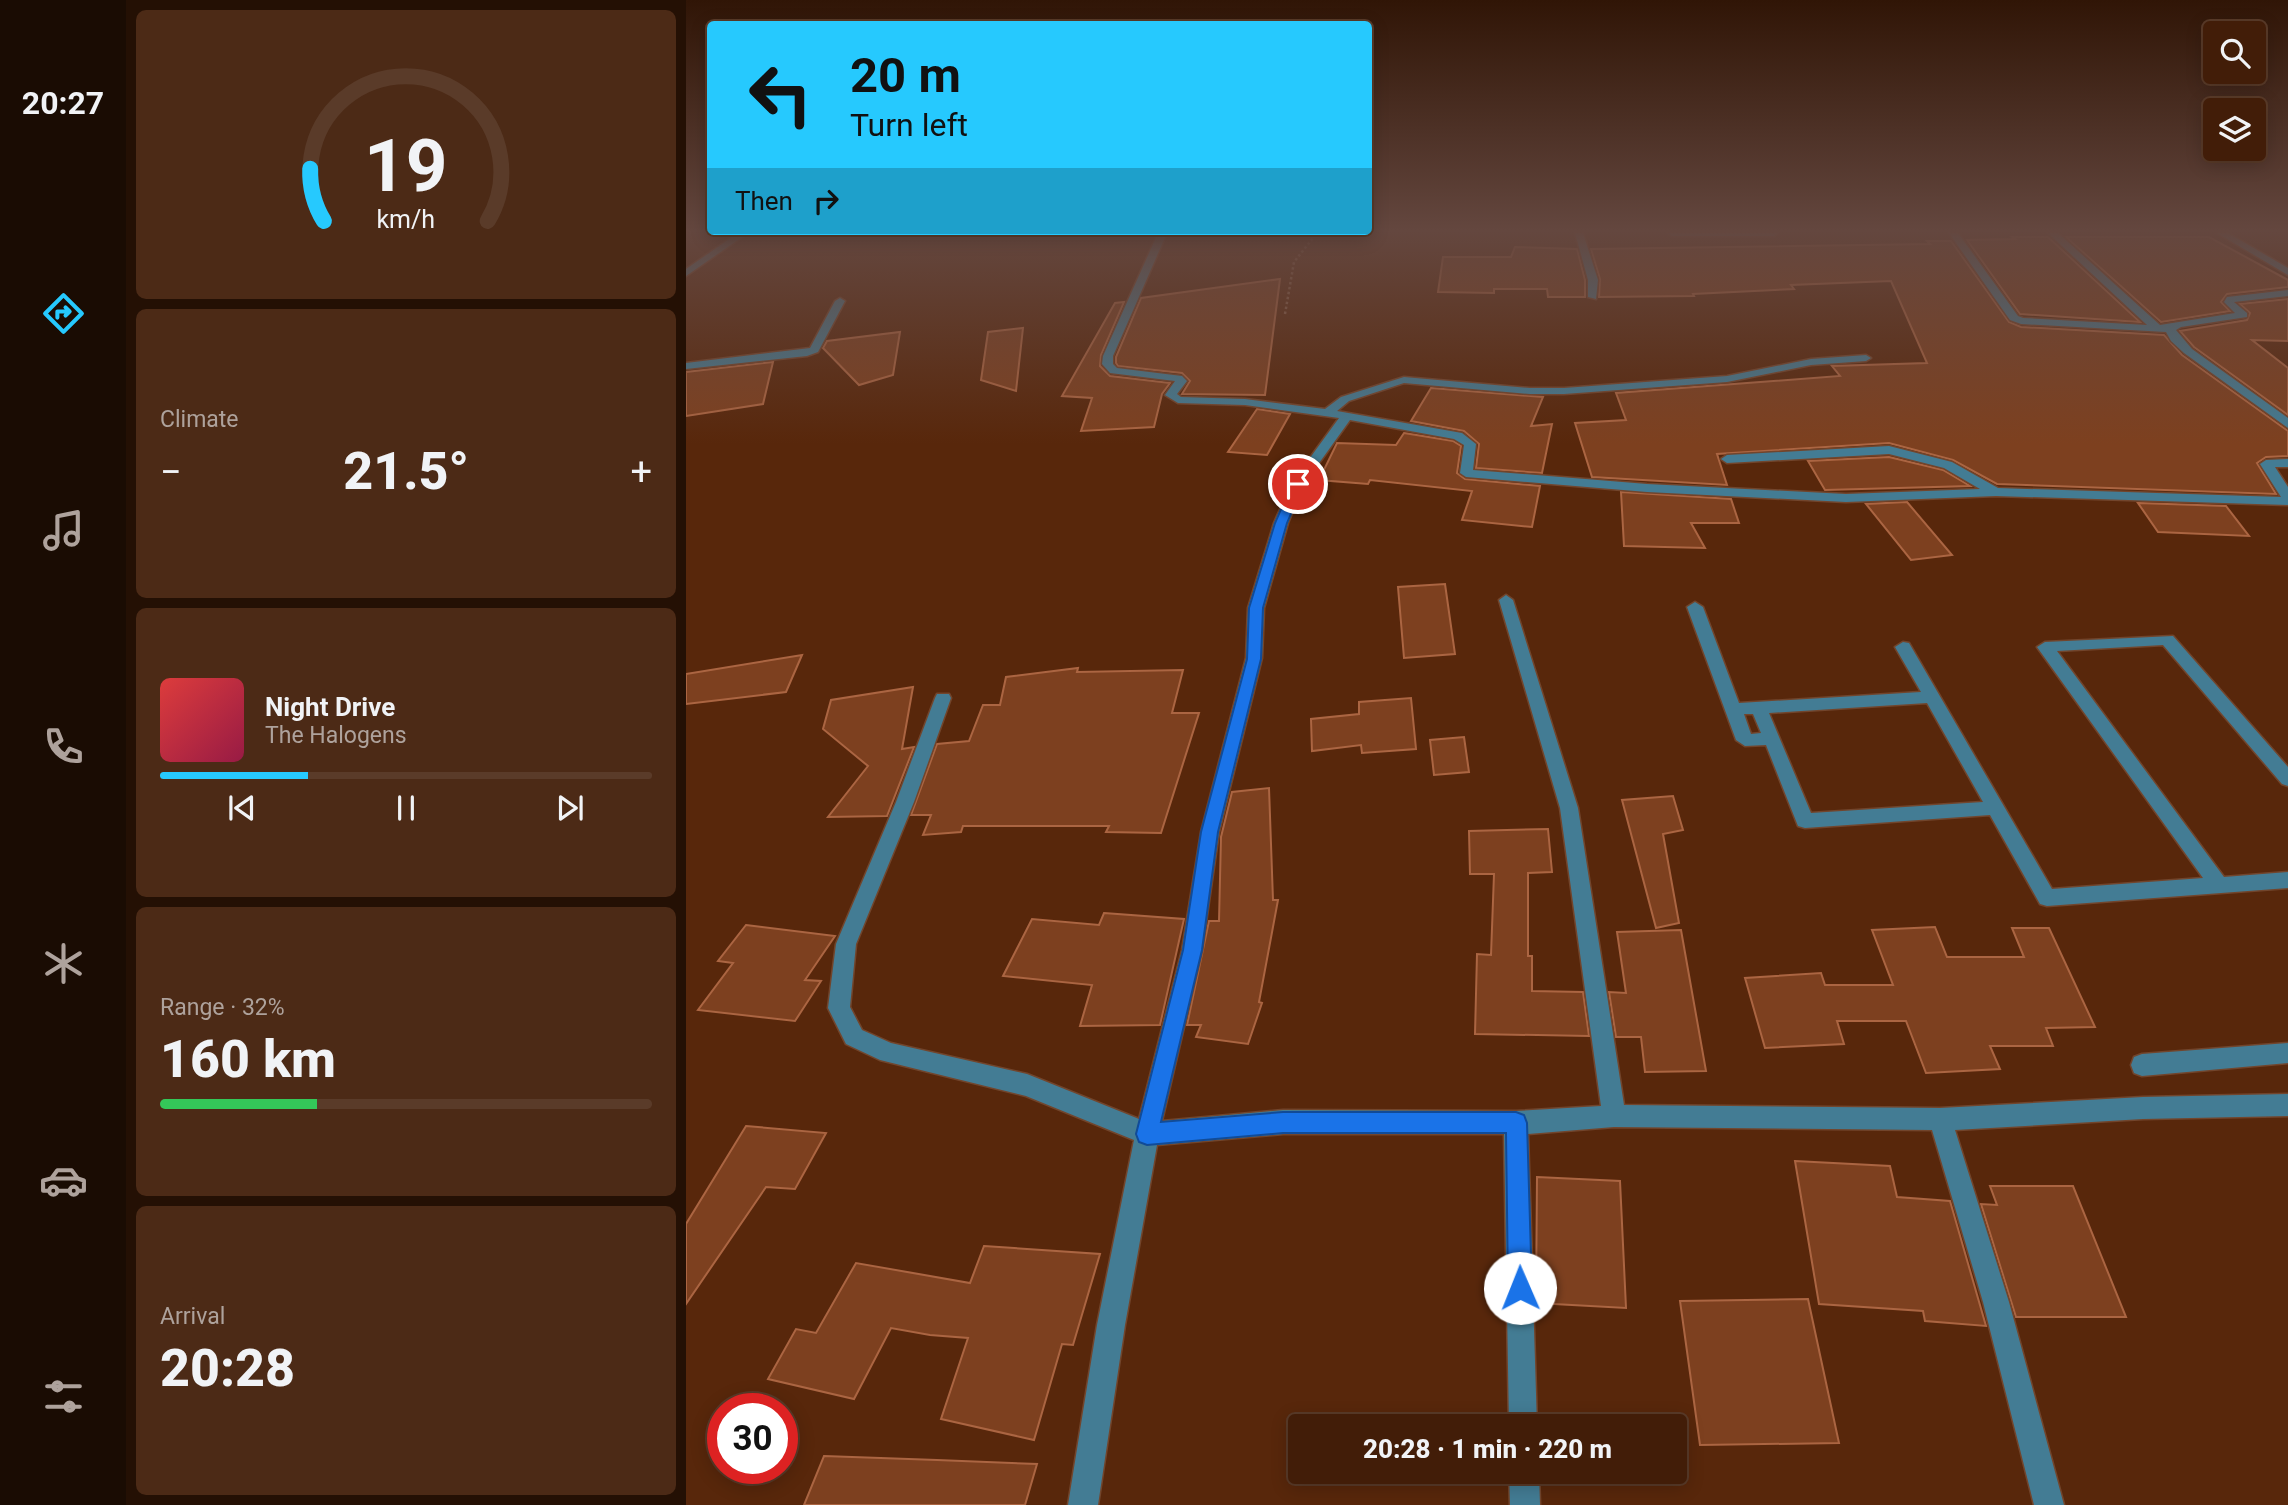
<!DOCTYPE html>
<meta charset="utf-8">
<style>
:root{--surface:#421d08;--page:#4c2a16;--text:#f1f3f6;--muted:#aea29c;--line:#5a3b29;--accent:#26c9fe}
body{margin:0;font-family:Roboto,sans-serif;background:var(--page);color:var(--text);height:100vh;display:flex;flex-direction:column;font-size:26px;white-space:nowrap}
*{box-sizing:border-box;margin:0}
p{font-size:23px;color:var(--muted)}
.icon{flex:none;width:38px;height:38px;fill:none;stroke:currentColor;stroke-width:2;stroke-linecap:round;stroke-linejoin:round}
.map{position:relative;flex:1;overflow:hidden}
.sheet{display:flex;flex-direction:column;gap:10px;padding:10px;background:#241004;width:560px}
.sheet>*{flex:none}
.guide{position:absolute;left:21px;top:21px;width:665px;height:214px;border-radius:7px;box-shadow:0 4px 18px #0003,0 0 0 2px var(--line);background:#26c9fe;color:#111;overflow:hidden}
.buttons{position:absolute;left:1517px;top:21px;display:grid;gap:14px}
.buttons a{display:grid;place-items:center;width:63px;height:63px;border-radius:7px;background:var(--surface);box-shadow:0 4px 18px #0003,0 0 0 2px var(--line);font-size:35px}
.speed{position:absolute;left:21px;top:1393px;display:flex;gap:14px;font-size:35px;font-weight:700;text-align:center}
.speed>*{display:grid;place-content:center;width:91px;height:91px;border-radius:50%;background:var(--surface);box-shadow:0 4px 18px #0003,0 0 0 2px var(--line);line-height:1}
.speed .limit{border:10px solid #d22;background:#fff;color:#111}
.pin{position:absolute;display:grid;place-items:center;width:60px;height:60px;color:#fff;margin:-30px;border:4px solid #fff;border-radius:50%;box-shadow:0 2px 7px #0007}
.me{position:absolute;width:77px;margin:-38px;rotate:359deg;stroke-linejoin:round;filter:drop-shadow(0 0 5px #0008)}
.turn{display:flex;align-items:center;gap:24px;height:147px;padding:0 28px;font-size:32px}
.turn .icon{width:91px;height:91px;stroke-width:2.5}
.turn b{display:block;font-size:49px;line-height:60px}
.then{display:flex;align-items:center;height:66px;padding:0 28px;background:#0003;gap:14px;font-size:26px}
.big{font-size:52px;font-weight:800;line-height:1.1}
.sheet .widget{flex:1;display:flex;flex-direction:column;justify-content:center;gap:10px;min-width:0;padding:0 24px;border-radius:10px;background:var(--page)}
.sheet .dial{align-items:center;gap:0}
.dial svg{height:182px;overflow:visible;fill:none;stroke:var(--line);stroke-width:7;stroke-linecap:round;text-anchor:middle}
.dial text{fill:var(--text);stroke:none}
.song{display:flex;align-items:center;gap:21px}
.cover{width:84px;height:84px;border-radius:10px;background:linear-gradient(135deg,hsl(0 70% 55%),hsl(340 70% 35%))}
.played{height:7px;border-radius:4px;background:linear-gradient(90deg,var(--accent) 30%,var(--line) 30%)}
.keys{display:flex;justify-content:space-around;direction:ltr}
.heat{display:flex;justify-content:space-between;align-items:center;font-size:38px;direction:ltr}
.charge{height:10px;border-radius:5px;background:linear-gradient(90deg,#34c759 32%,var(--line) 0)}
.trip{position:absolute;left:602px;top:1414px;width:399px;height:70px;border-radius:7px;background:var(--surface);box-shadow:0 4px 18px #0003,0 0 0 2px var(--line);font-weight:800;line-height:70px;text-align:center}
main{display:flex;flex:1;min-height:0}
.menu{display:flex;flex-direction:column;width:126px;justify-content:space-around;align-items:center;background:#1a0c03;color:var(--muted)}
.menu .icon{width:49px;height:49px}
.menu .current{color:var(--accent)}
.menu b{font-size:32px;color:var(--text)}
.map>svg:first-child{display:block}
</style>
<main>
<nav class="menu">
<b>20:27</b>
<svg class="icon current" aria-label="directions" viewBox="0 0 24 24"><path d="M12 3l9 9-9 9-9-9zM9 14v-3h6M13 9l2 2-2 2"/></svg>
<svg class="icon" aria-label="music" viewBox="0 0 24 24"><path d="M9 18V5l10-2v13"/><circle cx="6" cy="18" r="3"/><circle cx="16" cy="16" r="3"/></svg>
<svg class="icon" aria-label="phone" viewBox="0 0 24 24"><path d="M5 4h4l2 5-3 2q2 4 5 5l2-3 5 2v4C11 20 4 13 5 4z"/></svg>
<svg class="icon" aria-label="climate" viewBox="0 0 24 24"><path d="M12 3v18M4 7l16 10M4 17L20 7"/></svg>
<svg class="icon" aria-label="car" viewBox="0 0 24 24"><path d="M5 17H2v-5l4-1 3-4h7l3 4 3 1v5h-3M9 17h6M6 11h13"/><circle cx="7" cy="17" r="2"/><circle cx="17" cy="17" r="2"/></svg>
<svg class="icon" aria-label="filters" viewBox="0 0 24 24"><path d="M4 7h16M4 17h16"/><circle cx="9" cy="7" r="2"/><circle cx="15" cy="17" r="2"/></svg>
</nav>
<section class="sheet">
<div class="widget dial"><svg viewBox="0 0 100 80">
<path d="M14 69A42 42 0 1 1 86 69"/>
<path d="M14 69A42 42 0 0 1 8 46" stroke="#26c9fe"/>
<text x="50" y="56" font-size="32" font-weight="700">19</text>
<text x="50" y="72" font-size="11">km/h</text>
</svg></div>
<div class="widget"><p>Climate</p>
<div class="heat"><a>−</a><b class="big">21.5°</b><a>+</a></div>
</div>
<div class="widget">
<div class="song"><i class="cover"></i><div><b>Night Drive</b><p>The Halogens</p></div></div>
<div class="played"></div>
<div class="keys"><svg class="icon" aria-label="previous" viewBox="0 0 24 24"><path d="M18 5L8 12l10 7zM5 5v14"/></svg><svg class="icon" aria-label="pause" viewBox="0 0 24 24"><path d="M8 5v14M16 5v14"/></svg><svg class="icon" aria-label="next" viewBox="0 0 24 24"><path d="M6 5l10 7-10 7zM19 5v14"/></svg></div>
</div>
<div class="widget"><p>Range · 32%</p><b class="big">160 km</b><div class="charge"></div></div>
<div class="widget"><p>Arrival</p><b class="big">20:28</b></div>
</section>
<div class="map">
<svg width="1602" height="1505" viewBox="0 0 1602 1505">
<rect width="100%" height="100%" fill="#58270b"/>
<path fill="#7d401f" stroke="#ab6542" stroke-width="2" d="M1326,237h36l92,85 -120,-8 -53,-74 48,-1z
M1380,237h143l79,43v7l-61,7 -6,8 9,9 -69,11z
M1241,241h24l58,81 12,5 143,8 18,20 106,76v25l-22,1 -9,6 19,31 -279,-10 -44,-24 -64,-17 -172,11 10,31 -135,-8 -17,-54 51,-3 -10,-27 224,-17 -8,-10 95,-3 -36,-82 -100,4 3,4 -101,5 1,2 -95,1 1,-18 -9,-30 339,-5z
M829,247l62,2 8,31v17h-37l-1,-8h-53v4l-56,-1 5,-35h68z
M594,279l-15,116 -83,-1 8,-13 -8,-8 -64,-7 -2,-3v-6l25,-59z
M1602,299v42l-36,-1 36,28v47l-94,-68 -14,-16 67,-11 3,-7 -10,-9z
M438,302l-23,53 -1,11 10,10 60,7 -8,11 -8,33 -73,4 11,-33 -30,-2 53,-93z
M337,328l-7,63 -35,-11 7,-48z
M214,332l-7,43 -34,10 -36,-37 4,-7z
M87,362l-10,42 -77,12v-44z
M745,388l112,9 -12,29 21,-2 -10,49 -66,-5 3,-24 -15,-13 -53,-10z
M571,409l33,5 -23,41 -39,-3z
M718,433l49,8 8,5 -4,27 8,6 75,7 -8,41 -70,-7 10,-29 -102,-11 -2,4 -49,-4 18,-37 59,2z
M1203,457l54,13 27,16 -145,4 -17,-29z
M935,492l110,7 8,24h-48l14,25 -81,-2z
M1221,502l45,53 -41,5 -45,-56z
M1452,503l88,3 23,30 -91,-4z
M759,584l10,70 -51,4 -6,-71z
M116,655l-16,37 -100,12v-30z
M392,668l-1,4 106,-2 -11,43h27l-38,120 -55,-1 3,-6h-146l-2,6 -38,3 8,-20h-20l26,-71 32,-3 14,-36h17l6,-28z
M227,687l-11,62 12,-2 -27,69 -59,1 40,-51 -45,-37 8,-29z
M725,698l5,51 -54,4 -1,-8 -49,6 -1,-32 48,-5v-12z
M778,737l5,35 -35,3 -4,-35z
M583,788l4,112h5l-19,102 3,1 -14,41 -52,-7 5,-12h-14l22,-104h10l2,-84 11,-45z
M987,796l10,34 -20,4 16,89 -23,5 -34,-128z
M862,829l4,43 -24,1v83h4v35l51,1 6,44 -114,-2 2,-80 14,1 3,-81h-24l-1,-43z
M418,913l80,6 -24,106 -80,1 12,-41 -89,-9 29,-57 67,6z
M60,925l89,11 -30,44 16,1 -26,40 -97,-11 35,-47 -15,-2z
M1249,927l12,30h77l-12,-29h37l46,99 -49,1 7,18h-63l10,23 -74,4 -20,-52h-69l7,23 -79,4 -20,-70 76,-5 4,12h68l-21,-55z
M995,930l25,141 -61,1 -4,-35h-25l-7,-45 17,1 -9,-61z
M60,1126l80,7 -31,56 -29,-2 -80,117v-80z
M1109,1161l95,5 7,31 53,4 36,125 -61,-5 -2,-10 -104,-7z
M851,1177l83,4 6,127 -90,-5z
M1304,1186h83l53,131h-110l-35,-113 16,1z
M298,1246l116,8 -27,91 -11,-1 -28,96 -93,-21 27,-81 -38,-3 -39,-7 -37,71 -86,-20 28,-50 20,4 40,-70 114,20z
M1122,1299l31,144 -139,2 -20,-144z
M138,1456l113,4 100,4 -12,41h-221z"/>
<g fill="none" stroke-linecap="round" stroke-linejoin="round">
<defs>
<path id="minor" d="M52,233h10l-62,43v-7z
M472,233h9l-54,123v8l4,4 65,8 5,5 -10,13 4,3 64,2 80,10 16,-12 63,-20 126,11h34l163,-12 84,-17 55,-4 5,3 -5,3 -55,4 -84,17 -163,12h-34l-126,-11 -55,18 -12,10 125,22 14,11 -3,26 174,14 199,10 134,-5 -36,-21 -55,-14 -162,9 -6,-4 6,-4 162,-9 63,16 46,26 283,9 -21,-33 6,-4 22,-1v8h-13l13,20v18l-292,-9 -150,6 -199,-10 -181,-15 -6,-4 4,-28 -10,-6 -104,-19 -46,64 -16,39 -24,85 -2,50 -43,174 -17,118 -40,171 121,-11 233,1 85,-5 -41,-298 -61,-208 7,-5 7,5 65,208 46,297 316,3 203,-11 145,-3v22l-145,3 -188,11 54,172 55,203h-30l-51,-203 -51,-172 -318,-3 -86,7 9,292h-28l-5,-292h-221l-126,11 -32,180 -27,180h-30l29,-180 37,-185 -108,-44 -146,-36 -34,-16 -18,-36 8,-64 60,-142 39,-104 2,-4h12l2,4 -37,104 -58,142 -6,63 12,23 29,13 136,31 112,45 43,-169 19,-118 45,-174 2,-50 26,-85 17,-39 48,-66 -94,-13 -67,-2 -13,-8 10,-14 -65,-8 -8,-9 1,-8z
M889,233h8l15,47 -2,19 -8,-2v-17z
M982,233h110l-4,3h-102z
M1263,233h9l60,83 5,2 124,7 -99,-92h10l102,92 75,-12 -11,-11 3,-5 61,-7v6l-54,6 13,11v4l-66,10 -5,3 16,19 96,69v10l-104,-75 -13,-12 -5,-9 -145,-8 -11,-4z
M1531,233h11l60,35v7z
M154,298l5,3 -27,51 -11,4 -121,13v-6l124,-15 25,-47z
M1009,602l8,5 36,96 182,-11 -26,-45 8,-5 6,1 143,246 151,-11 -166,-231 8,-5 128,-6 115,131v19l-6,-2 -119,-139 -106,6 167,226 64,-5v16l-241,18 -7,-2 -50,-89 -185,13 -7,-2 -32,-81 -21,1 -9,-6 -49,-133zM1241,703l56,99 -172,11 -42,-100zM1058,714h9l8,19 -10,1z
M1602,1043v20l-146,13 -8,-3 -3,-8 3,-8 8,-3z
M823,1472h30l1,33h-30z"/>
</defs>
<use href="#minor" stroke="#72452c" stroke-width="3"/>
<path stroke="#8c644d" stroke-width="2.5" stroke-dasharray="2.5 2.5" stroke-linecap="butt" d="M599,314l9,-52 23,-29"/>
<use href="#minor" fill="#437c94" fill-rule="evenodd"/>
</g>
<linearGradient id="sky" x2="0" y2="1"><stop stop-color="#301506"/><stop offset="0.52" stop-color="#64473f"/><stop offset="1" stop-color="#64473f" stop-opacity="0"/></linearGradient>
<rect width="1602" height="444" fill="url(#sky)"/>
<path fill="#1a73e8" stroke="#114b97" stroke-width="2" d="M612,481l6,3 -17,39 -24,85 -2,51 -43,173 -16,118 -41,172 122,-10h233l8,3 3,8 5,165 -3,9 -9,3 -8,-3 -4,-9 -2,-155h-223l-136,12 -8,-3 -3,-8 47,-184 18,-118 46,-173 2,-51 26,-85 17,-39z"/>
</svg>
<div class="buttons">
<a><svg class="icon" aria-label="search" viewBox="0 0 24 24"><circle cx="10" cy="10" r="6"/><path d="M15 15l6 6"/></svg></a>
<a><svg class="icon" aria-label="layers" viewBox="0 0 24 24"><path d="M12 4l9 5-9 5-9-5zM3 14l9 5 9-5"/></svg></a>
</div>
<div class="speed"><div class="limit">30</div></div>
<div class="pin" style="left:612px;top:484px;background:#d93025"><svg class="icon" aria-label="arrive" viewBox="0 0 24 24"><path d="M6 21V4h12l-3 4 3 4H6"/></svg></div>
<svg class="me" style="left:834px;top:1288px" viewBox="-20 -20 40 40"><circle r="19" fill="#fff"/><path d="M0-13L10 11 0 6-10 11z" fill="#1a73e8"/></svg>
<div class="trip">20:28 · 1 min · 220 m</div>
<div class="guide">
<div class="turn"><svg class="icon" aria-label="left" viewBox="0 0 24 24"><path d="M17 20v-9H6M10 6l-5 5 5 5"/></svg><div><b>20 m</b>Turn left</div></div>
<div class="then">Then<svg class="icon" aria-label="right" viewBox="0 0 24 24"><path d="M7 20v-9h11M14 6l5 5-5 5"/></svg></div>
</div>
</div>
</main>
